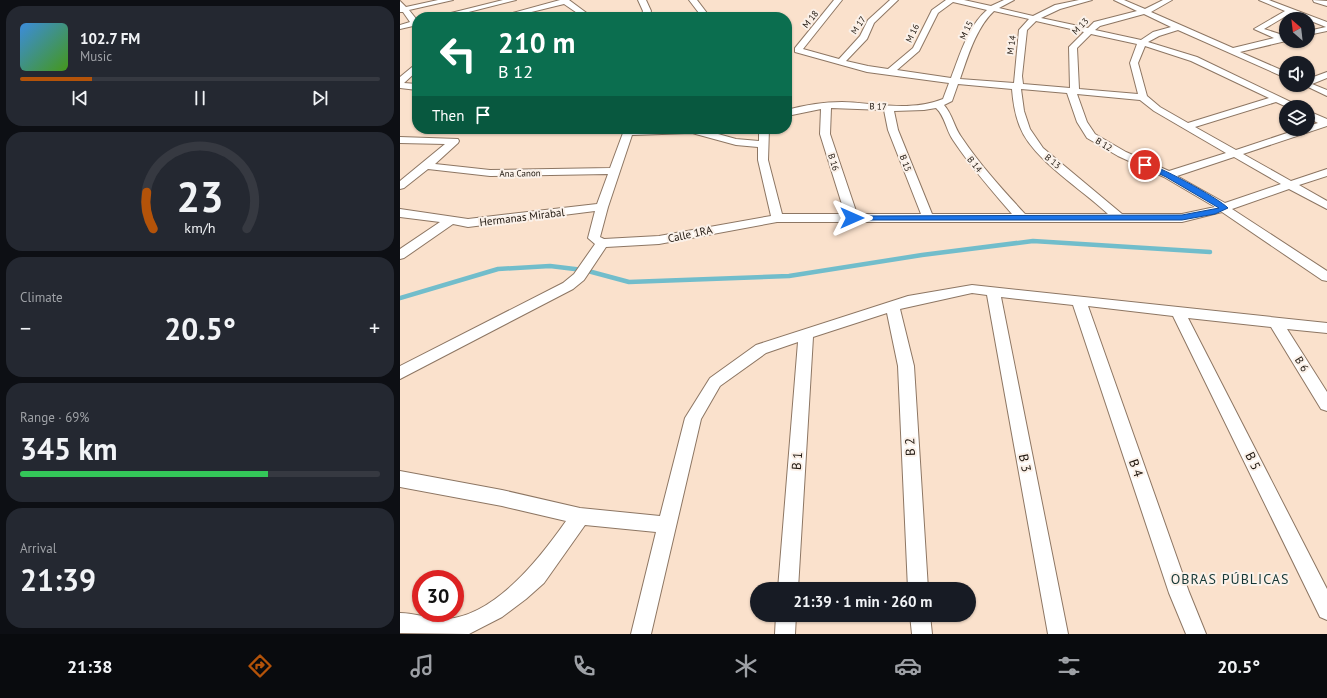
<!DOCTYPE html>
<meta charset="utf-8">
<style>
:root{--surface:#171b24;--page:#242831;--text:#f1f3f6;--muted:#9ea1a6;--line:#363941;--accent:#b45309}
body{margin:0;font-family:"PT Sans",sans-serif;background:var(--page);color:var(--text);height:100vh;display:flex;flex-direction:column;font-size:15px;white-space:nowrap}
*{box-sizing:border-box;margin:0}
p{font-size:13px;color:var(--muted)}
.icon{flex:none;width:22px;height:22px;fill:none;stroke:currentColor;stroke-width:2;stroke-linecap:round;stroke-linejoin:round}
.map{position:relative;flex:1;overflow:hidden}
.details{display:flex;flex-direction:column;gap:6px;padding:6px;background:#0d0f14;width:400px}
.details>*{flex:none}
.guide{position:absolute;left:12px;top:12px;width:380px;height:122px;border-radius:16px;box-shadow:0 1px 3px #0004;background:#0b6e4f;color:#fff;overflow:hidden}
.needle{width:26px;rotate:332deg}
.fabs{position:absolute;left:879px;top:12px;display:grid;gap:8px}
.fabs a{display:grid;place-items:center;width:36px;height:36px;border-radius:50%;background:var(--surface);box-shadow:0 1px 3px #0004;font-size:20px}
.speed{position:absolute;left:12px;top:570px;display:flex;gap:8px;font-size:20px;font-weight:700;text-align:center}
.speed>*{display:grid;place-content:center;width:52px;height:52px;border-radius:50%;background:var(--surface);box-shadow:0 1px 3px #0004;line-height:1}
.speed .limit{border:6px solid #d22;background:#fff;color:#111}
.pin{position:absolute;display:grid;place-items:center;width:34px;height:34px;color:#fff;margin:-17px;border:2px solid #fff;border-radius:50%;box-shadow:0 1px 4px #0007}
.me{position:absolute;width:44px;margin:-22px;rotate:90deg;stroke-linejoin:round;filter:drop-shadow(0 0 3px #0008)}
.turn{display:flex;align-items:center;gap:14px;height:84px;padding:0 20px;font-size:18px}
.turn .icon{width:52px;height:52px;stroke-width:2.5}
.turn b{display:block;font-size:28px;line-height:34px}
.then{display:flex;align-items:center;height:38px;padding:0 20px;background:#0003;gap:8px;font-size:15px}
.big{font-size:30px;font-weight:800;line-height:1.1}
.details .widget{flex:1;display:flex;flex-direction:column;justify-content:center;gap:6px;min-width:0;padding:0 14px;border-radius:16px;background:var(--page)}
.details .dial{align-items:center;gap:0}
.dial svg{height:104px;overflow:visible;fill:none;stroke:var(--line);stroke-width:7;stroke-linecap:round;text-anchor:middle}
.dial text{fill:var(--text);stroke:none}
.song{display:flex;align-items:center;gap:12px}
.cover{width:48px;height:48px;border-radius:6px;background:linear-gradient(135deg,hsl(210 70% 55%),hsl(100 70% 35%))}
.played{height:4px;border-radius:2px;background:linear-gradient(90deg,var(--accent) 20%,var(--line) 20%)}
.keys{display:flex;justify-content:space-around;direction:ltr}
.heat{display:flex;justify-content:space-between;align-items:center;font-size:22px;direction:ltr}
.charge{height:6px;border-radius:3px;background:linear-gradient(90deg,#34c759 69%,var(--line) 0)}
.trip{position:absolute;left:350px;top:582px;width:226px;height:40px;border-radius:20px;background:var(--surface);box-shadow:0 1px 3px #0004;font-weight:800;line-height:40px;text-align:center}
.tab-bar{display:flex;height:64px;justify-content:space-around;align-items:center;background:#090b0e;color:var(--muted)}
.tab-bar .icon{width:28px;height:28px}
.tab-bar .current{color:var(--accent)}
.tab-bar b{font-size:18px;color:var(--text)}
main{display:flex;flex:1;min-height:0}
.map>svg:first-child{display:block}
</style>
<main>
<section class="details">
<div class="widget">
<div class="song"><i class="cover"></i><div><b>102.7 FM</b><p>Music</p></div></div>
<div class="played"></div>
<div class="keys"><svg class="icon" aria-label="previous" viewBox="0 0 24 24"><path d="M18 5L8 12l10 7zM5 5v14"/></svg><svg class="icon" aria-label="pause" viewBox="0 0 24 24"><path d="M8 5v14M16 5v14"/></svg><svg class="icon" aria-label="next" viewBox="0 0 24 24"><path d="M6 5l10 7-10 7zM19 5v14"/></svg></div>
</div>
<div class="widget dial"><svg viewBox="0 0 100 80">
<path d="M14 69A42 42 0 1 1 86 69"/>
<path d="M14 69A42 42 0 0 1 9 41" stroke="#b45309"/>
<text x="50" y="56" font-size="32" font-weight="700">23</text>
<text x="50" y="72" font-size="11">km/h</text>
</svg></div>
<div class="widget"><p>Climate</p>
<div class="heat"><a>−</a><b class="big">20.5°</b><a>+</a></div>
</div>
<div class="widget"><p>Range · 69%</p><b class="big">345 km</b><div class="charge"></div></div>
<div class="widget"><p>Arrival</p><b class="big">21:39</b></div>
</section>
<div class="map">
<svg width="927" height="634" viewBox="0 0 927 634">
<rect width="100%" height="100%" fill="#fae1cc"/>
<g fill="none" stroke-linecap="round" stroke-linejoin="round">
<path stroke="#71bdcb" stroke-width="4.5" d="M188,271l41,11 160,-6 133,-21 111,-14 177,11
M0,298l98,-29 52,-3 33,4"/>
<defs>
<path id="minor" d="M38,0h15l-44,10 8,10v8l-4,-2 -13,3v-4l10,-3 -7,-10h-3v-11l6,6z
M103,0h13l-67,17h-14z
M160,0h9l23,17h-9l-19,-13 -53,13h-13z
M238,0h8l5,11 -2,6h-8l2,-6z
M289,0h8l13,17h-8z
M434,0h8l-39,49 36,10 21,-23 8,-16 22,-20h8l-24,23 -7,16 -21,22 22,5 20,3 25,-21 19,-38 14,-10h18l27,6 13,-6h10l-15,8 34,8 22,-11 24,-5h13l-32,9 -19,9 47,10 6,-6 43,-11 -23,-11h10l21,9 18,-9h9l-21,12 82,36 41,-10 -20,-9 31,-18 -26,-11h10l58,22v9l-19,4v-4l18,-4 -35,-14 -27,16 22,7v5l-46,11 46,20v6l-108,-48 -19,6 -11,6 49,15 100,48 2,2h-12l-11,-5 -81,25 41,23 63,-21h9v-3l10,-3 -10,-5v-7l19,8v7l-84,28 48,27 36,-12v7l-28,9 28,16v8l-38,-20 -57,20 95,62v10l-5,-1 -100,-68 -40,10h-405l-118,22 -53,3 -22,33 -11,9 -173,90v-13l163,-83 11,-9 21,-30 -7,-6 7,-27 -127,16 -15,-3 -49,34 -4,1v-10l40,-27 -40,-5v-8l68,10 129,-15 11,-30 -118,2 -62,-7 -24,19 -4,1v-8l45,-37 -45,-1v-6l58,2 1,2 -1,2 -23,21 55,6 120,-2 13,-35 -8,-4h85l36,10 23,2v-12h10l-1,31 14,54h63l-25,-80 1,-25 -34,7v-6c18,-5 36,-8 55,-8 33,1 69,10 101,-3l6,-16 -82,-11 -72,-20v-4zM553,2l34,8c-19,16 -27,45 -36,68l-54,-8 22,-19 19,-38zM594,11l35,8 -10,11 -5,53 -54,-4c8,-23 16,-51 34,-68zM744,14l27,13 -18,5 -12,8 -46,-10 5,-4zM636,21l48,11 -15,15 1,41 -47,-4 -1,-8 5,-46zM691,34l46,10 -7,19 8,31 -59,-5 -2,-41zM745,46l46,15 78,37 -81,25 -28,-16 -13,-11 -9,-33zM558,84l54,5c1,13 3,26 8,38 12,32 63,63 88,87h-83c-22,-24 -45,-49 -63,-76 -8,-10 -9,-23 -18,-33l8,-4zM621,89l46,4 10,29 10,16 31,18 46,21 51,30 -33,7h-60l-79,-66 -13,-19 -6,-18zM677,94l63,6 14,11 72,42 -57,18 -43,-19 -31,-18 -8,-12zM431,108l53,2 4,20 33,84h-64l-27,-80zM536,108c9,8 10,22 17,32 18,27 39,51 59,74h-80l-34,-84 -4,-19 30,-1zM292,133l44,12 22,2v13l13,56 -112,20 -55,3 -4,-2 8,-30 24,-72zM834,157l47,27 -56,19 -48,-27z
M913,0l14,1v5l-13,-4z
M17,63v8l-13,12 13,1v6l-17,-2v-11z
M927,72v6l-15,6 15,6v6l-23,-11h4v-6z
M572,285l355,38v10l-40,-4 40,63v19l-6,-2 -50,-82 -83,-9 139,271v31l-7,-3 -147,-301 -85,-10 101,286 17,42h-20l-17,-41 -96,-288 -72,-8 67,337h-20l-61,-339 -15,-2 -72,16 14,57 14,223h-20l-10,-223 -11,-53 -74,24 -15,252h-20l20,-247 -32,11 -46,33 -19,33 -50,215h-20l25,-102 -71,-7 -41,58 -18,16 -24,18 -33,17 -69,-1v-20c15,0 30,6 46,6 49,-3 94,-61 120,-98l-64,-15 -102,-19v-16l102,19 78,18 80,8 25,-98 25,-40 46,-33 152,-49z
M376,615h20l-1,19h-20z
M510,615h20l2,19h-20z"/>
</defs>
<use href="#minor" stroke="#8d7663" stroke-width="2"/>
<use href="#minor" fill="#fff" fill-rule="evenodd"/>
</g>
<path fill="#1a73e8" stroke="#114b97" d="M743,163c10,-1 77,36 85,45l-13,6 -33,6h-330l-4,-2 4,-2 330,-1 37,-7 -53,-31 -23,-11z"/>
<g text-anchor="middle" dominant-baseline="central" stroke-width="4" stroke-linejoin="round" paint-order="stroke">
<g font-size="9" fill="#1c140c" stroke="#fbf1e9">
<text transform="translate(410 19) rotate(-51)">M 18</text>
<text transform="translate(458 25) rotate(-56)">M 17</text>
<text transform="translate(680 26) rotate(-45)">M 13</text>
<text transform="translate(566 30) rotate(-65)">M 15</text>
<text transform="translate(512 33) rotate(-64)">M 16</text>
<text transform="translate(611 45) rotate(-82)">M 14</text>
<text transform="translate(478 106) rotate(2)">B 17</text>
<text transform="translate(704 144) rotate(31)">B 12</text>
<text transform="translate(653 161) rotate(39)">B 13</text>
<text transform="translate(434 162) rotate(72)">B 16</text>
<text transform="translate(506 163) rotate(69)">B 15</text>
<text transform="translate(575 164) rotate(51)">B 14</text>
<text transform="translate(120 173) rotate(-1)">Ana Canon</text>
</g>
<g font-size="11" fill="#1c140c" stroke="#fbf1e9">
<text transform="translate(122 217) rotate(-7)">Hermanas Mirabal</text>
<text transform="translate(290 234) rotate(-12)">Calle 1RA</text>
<text transform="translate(902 364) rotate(58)">B 6</text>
</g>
<g font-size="13" fill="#1c140c" stroke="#fbf1e9">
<text transform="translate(510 447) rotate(-93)">B 2</text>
<text transform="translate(397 461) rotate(-86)">B 1</text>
<text transform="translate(853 461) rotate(64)">B 5</text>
<text transform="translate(625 463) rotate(79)">B 3</text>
<text transform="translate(736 468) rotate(71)">B 4</text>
</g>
<g font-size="14" letter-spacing="1" fill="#153735" stroke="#fbf1e9">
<text x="830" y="579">OBRAS PÚBLICAS</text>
</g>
</g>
</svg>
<div class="fabs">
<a><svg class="needle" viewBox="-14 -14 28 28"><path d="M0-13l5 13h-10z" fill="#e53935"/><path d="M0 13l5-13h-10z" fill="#9ea1a6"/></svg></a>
<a><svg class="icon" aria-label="sound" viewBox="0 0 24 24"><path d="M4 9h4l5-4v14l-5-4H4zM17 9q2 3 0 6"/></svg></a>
<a><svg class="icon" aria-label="layers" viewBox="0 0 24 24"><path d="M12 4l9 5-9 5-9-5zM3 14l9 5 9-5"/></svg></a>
</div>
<div class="speed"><div class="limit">30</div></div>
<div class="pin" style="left:745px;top:165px;background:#d93025"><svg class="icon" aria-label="arrive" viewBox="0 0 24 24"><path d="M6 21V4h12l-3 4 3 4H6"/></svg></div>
<svg class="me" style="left:452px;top:218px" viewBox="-20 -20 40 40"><path d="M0-17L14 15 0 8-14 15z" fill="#1a73e8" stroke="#fff" stroke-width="4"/></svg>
<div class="trip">21:39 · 1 min · 260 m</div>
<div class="guide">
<div class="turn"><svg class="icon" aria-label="left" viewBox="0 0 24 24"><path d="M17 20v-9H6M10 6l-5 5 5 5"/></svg><div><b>210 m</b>B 12</div></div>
<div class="then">Then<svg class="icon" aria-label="arrive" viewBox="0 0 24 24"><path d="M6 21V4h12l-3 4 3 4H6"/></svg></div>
</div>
</div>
</main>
<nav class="tab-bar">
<b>21:38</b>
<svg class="icon current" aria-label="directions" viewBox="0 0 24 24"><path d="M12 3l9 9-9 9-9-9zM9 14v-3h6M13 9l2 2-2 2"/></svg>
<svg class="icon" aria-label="music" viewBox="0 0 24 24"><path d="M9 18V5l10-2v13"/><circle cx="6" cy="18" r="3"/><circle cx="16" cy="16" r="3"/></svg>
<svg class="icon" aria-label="phone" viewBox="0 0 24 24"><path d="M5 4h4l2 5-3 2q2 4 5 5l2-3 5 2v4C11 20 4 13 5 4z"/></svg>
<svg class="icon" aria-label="climate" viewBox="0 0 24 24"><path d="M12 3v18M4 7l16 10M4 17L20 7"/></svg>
<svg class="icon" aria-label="car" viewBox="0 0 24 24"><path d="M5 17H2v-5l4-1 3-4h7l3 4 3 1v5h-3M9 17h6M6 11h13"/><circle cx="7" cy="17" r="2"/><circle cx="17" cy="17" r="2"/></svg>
<svg class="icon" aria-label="filters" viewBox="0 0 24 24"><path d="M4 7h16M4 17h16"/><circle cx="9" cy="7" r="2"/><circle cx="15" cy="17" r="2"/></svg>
<b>20.5°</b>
</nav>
